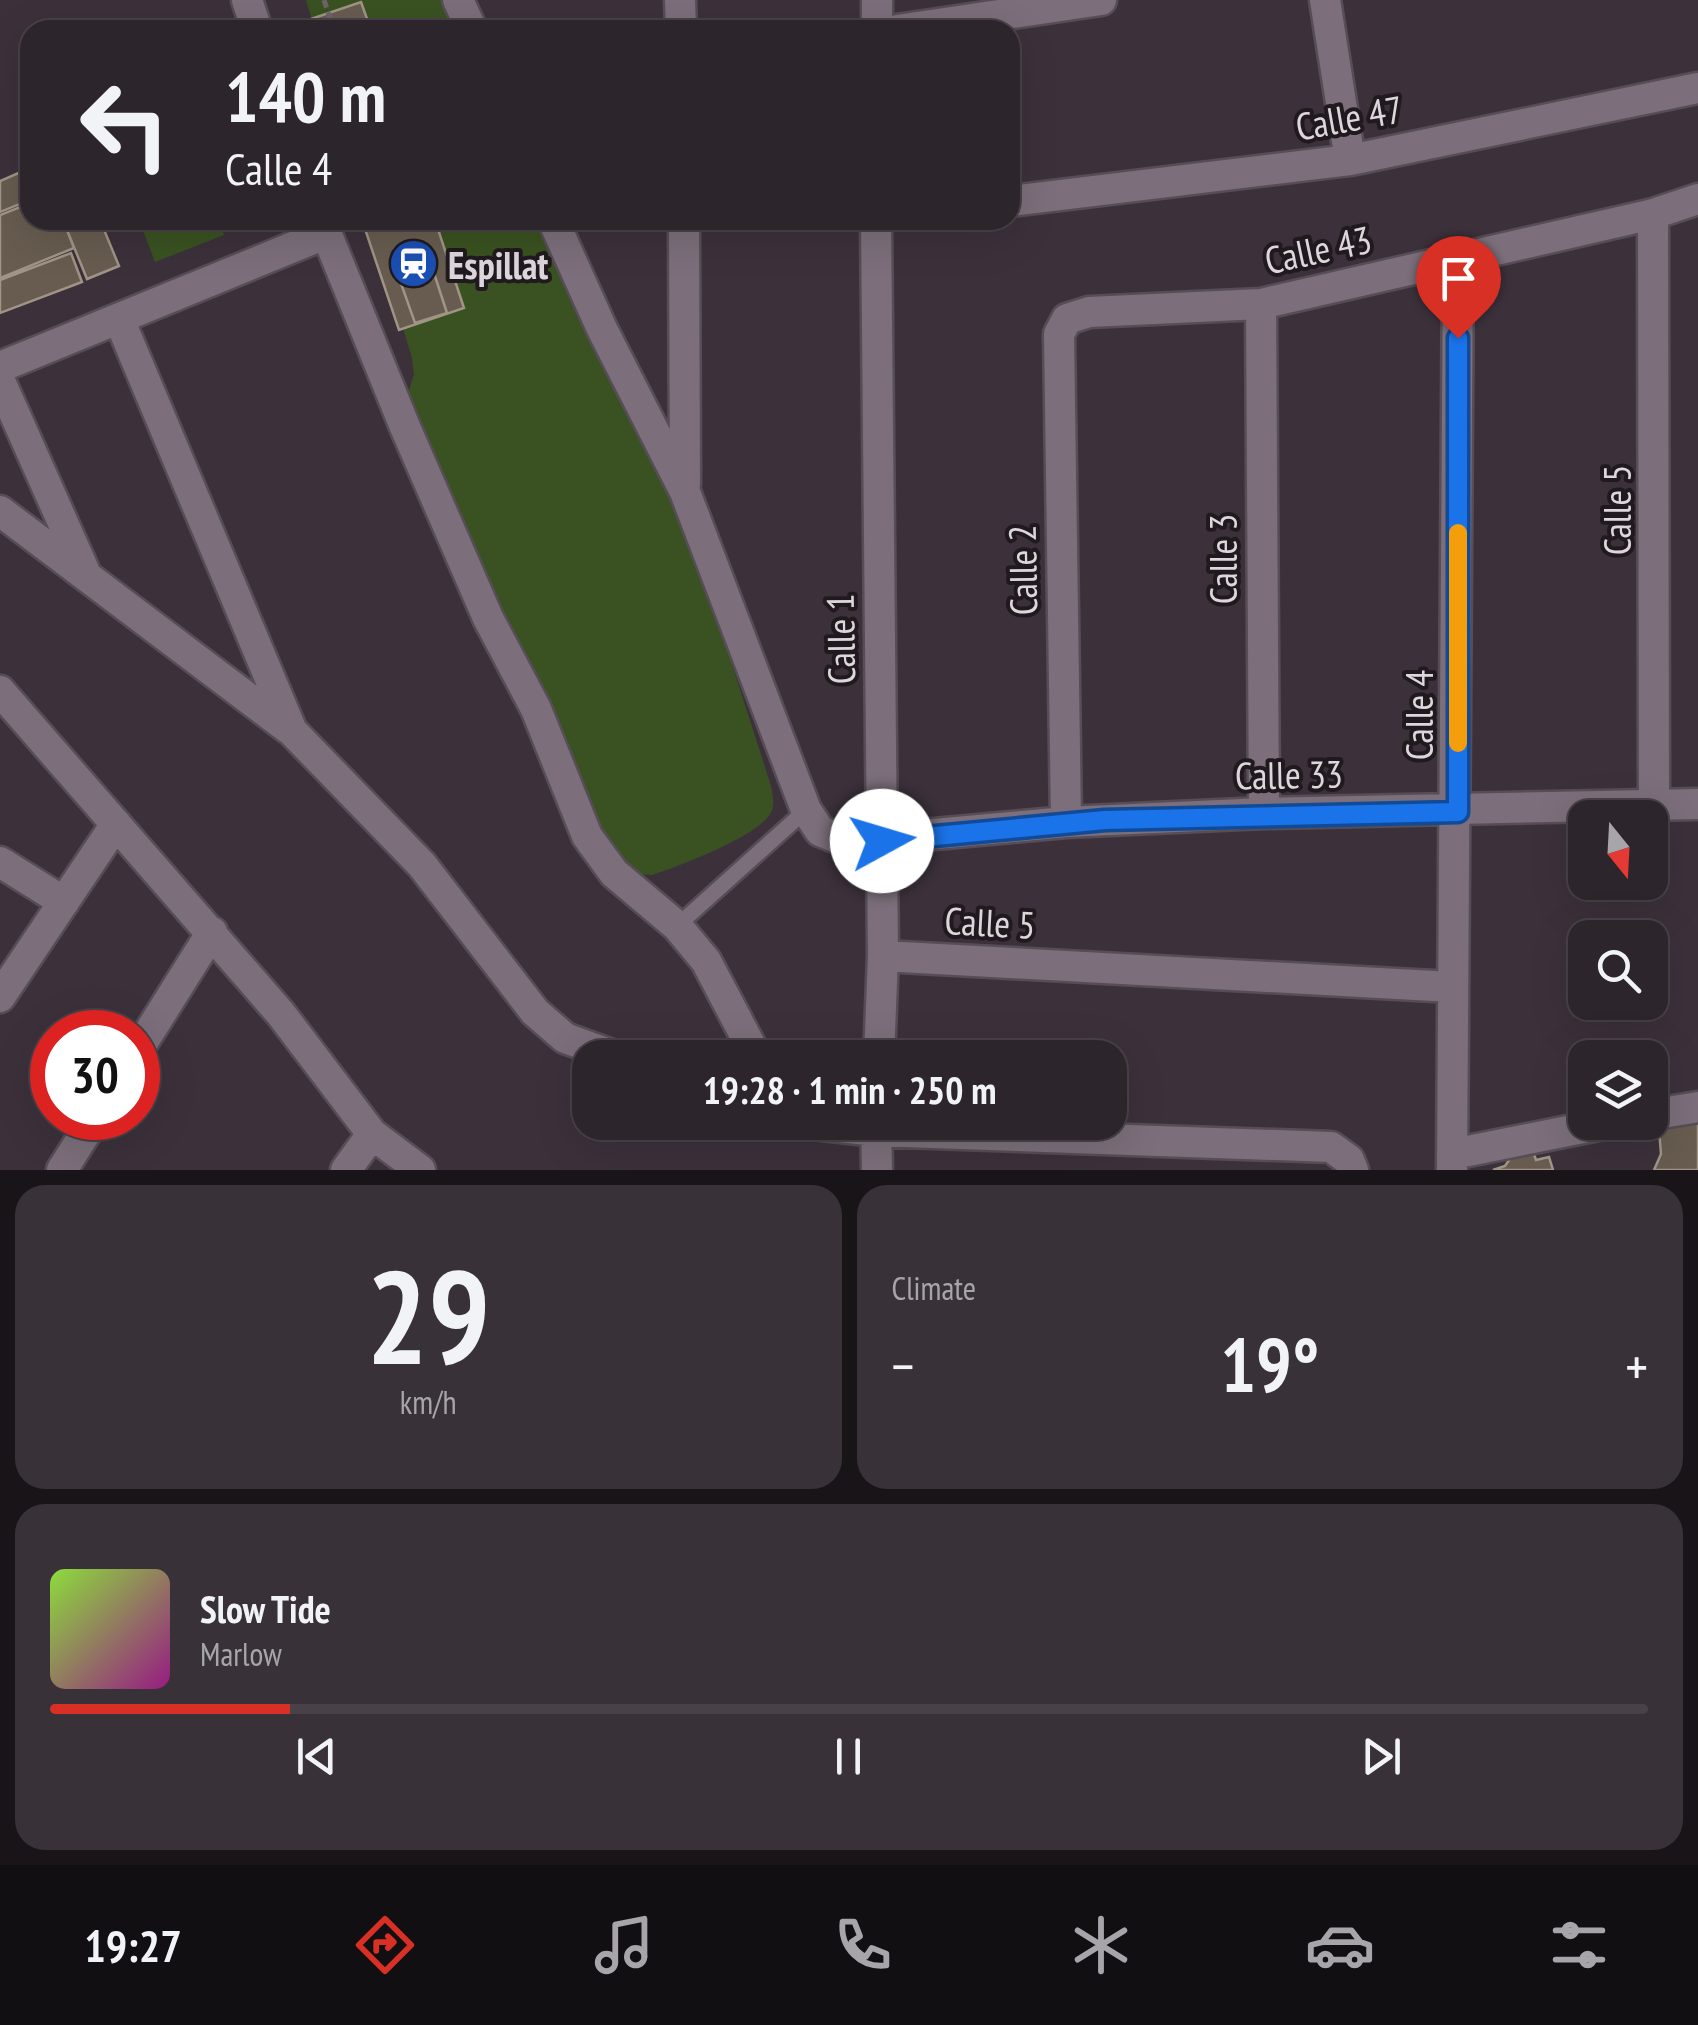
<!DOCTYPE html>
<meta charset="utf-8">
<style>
:root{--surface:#2d252c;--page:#393138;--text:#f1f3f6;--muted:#a7a5a9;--line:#484248;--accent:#d93025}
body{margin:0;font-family:"PT Sans Narrow",sans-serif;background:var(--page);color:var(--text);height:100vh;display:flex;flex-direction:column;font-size:38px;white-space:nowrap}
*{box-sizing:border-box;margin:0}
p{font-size:32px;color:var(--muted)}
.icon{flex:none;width:55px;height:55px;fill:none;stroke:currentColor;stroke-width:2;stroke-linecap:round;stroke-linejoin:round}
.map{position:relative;height:1170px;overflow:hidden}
.details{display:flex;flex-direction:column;gap:15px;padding:15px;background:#191418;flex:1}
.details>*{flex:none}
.guide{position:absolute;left:20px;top:20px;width:1000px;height:210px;border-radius:30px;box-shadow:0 10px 40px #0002,0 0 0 2px var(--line);background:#2d252c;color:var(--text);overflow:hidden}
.needle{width:65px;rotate:162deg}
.buttons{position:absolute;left:1568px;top:800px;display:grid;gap:20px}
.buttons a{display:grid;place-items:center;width:100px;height:100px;border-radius:20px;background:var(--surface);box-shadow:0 10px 40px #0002,0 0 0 2px var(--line);font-size:50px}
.speed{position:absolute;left:30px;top:1010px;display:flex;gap:20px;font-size:50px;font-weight:700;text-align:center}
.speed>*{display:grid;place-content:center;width:130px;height:130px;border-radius:50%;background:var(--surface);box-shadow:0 10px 40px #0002,0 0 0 2px var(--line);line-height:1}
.speed .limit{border:15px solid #d22;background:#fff;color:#111}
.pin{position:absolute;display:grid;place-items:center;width:85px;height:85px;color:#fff;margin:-102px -42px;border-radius:50% 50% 50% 0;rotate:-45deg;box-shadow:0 0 10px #0007}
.pin .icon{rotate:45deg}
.me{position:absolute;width:110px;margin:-55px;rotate:84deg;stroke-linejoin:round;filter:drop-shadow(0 0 8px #0008)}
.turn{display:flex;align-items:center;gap:35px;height:210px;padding:0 40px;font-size:45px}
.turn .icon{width:130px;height:130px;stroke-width:2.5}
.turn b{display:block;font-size:70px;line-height:85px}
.big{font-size:75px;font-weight:700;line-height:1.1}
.details .card{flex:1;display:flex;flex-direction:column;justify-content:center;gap:15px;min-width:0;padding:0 35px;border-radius:30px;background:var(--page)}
.details .dial{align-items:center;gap:0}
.dial b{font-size:130px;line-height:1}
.song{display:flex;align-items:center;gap:30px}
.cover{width:120px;height:120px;border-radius:15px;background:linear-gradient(135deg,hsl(90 70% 55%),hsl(310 70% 35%))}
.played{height:10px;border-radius:5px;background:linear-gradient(90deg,var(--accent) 15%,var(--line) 15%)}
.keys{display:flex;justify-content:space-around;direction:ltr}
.heat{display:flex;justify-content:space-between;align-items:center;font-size:55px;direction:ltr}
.details .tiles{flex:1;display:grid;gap:15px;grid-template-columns:1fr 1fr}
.card:last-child{grid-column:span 2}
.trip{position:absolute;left:572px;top:1040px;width:555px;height:100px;border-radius:30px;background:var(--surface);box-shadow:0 10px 40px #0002,0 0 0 2px var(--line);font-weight:700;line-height:100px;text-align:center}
.menu{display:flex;height:160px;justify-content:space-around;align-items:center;background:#120f12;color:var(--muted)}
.menu .icon{width:70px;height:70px}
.menu .current{color:var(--accent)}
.menu b{font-size:45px;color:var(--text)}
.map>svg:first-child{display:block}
</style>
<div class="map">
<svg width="1698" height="1170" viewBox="0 0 1698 1170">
<rect width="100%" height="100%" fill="#3c313b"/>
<path fill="#3a5221" d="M306,0h135l12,30h-138z
M139,220h79l6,15 -69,27z
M371,220h168l63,142 63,116 33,80 73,228c2,12 5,21 -3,31 -16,21 -90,50 -116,58l-15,-1 -24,-20 -192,-416 -13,-44 6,-20 -2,-16z"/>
<path fill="#675c4f" stroke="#a09486" stroke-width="2.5" d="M361,2l10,28h-73l-2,-6z
M30,168v32l-30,12v-31z
M30,203v17h33l11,28 -74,30v-63z
M63,220h37l19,46 -32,13z
M362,220h73l29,88 -65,22z
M71,253l11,29 -82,31v-33z
M431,264l16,49 -32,10 -17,-48z
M1698,1118v52h-44l7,-16 -2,-25 13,-2v-6z
M1516,1150l18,4 2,6 13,-3 4,13h-60l12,-4z"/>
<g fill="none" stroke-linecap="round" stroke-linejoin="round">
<defs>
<path id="lane" d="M677,926l129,-116"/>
<path id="street" d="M247,0l10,30
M458,0l14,30
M680,0l1,30
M1325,0l25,160
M877,30v-30
M897,30l204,-30
M1010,201l340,-41 348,-72
M1653,214l1,591
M321,220l84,207 83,191 48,91 51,127 27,37 63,53 29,35 51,97
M553,220l49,109 83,163 121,318 14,21 27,11 219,-20 198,-9 434,-9
M684,220l1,264
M876,220l7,736 -4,102
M1261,304l3,509
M119,319l173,412 130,134 113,147 30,26 55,20
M0,367l325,-133
M0,381l84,189
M0,511l289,218
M0,691l281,323 91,120 48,36
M1066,822l-7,-488 8,-15 22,-7 172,-8 392,-90 45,-15
M0,862l64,40
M883,956l569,31
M0,997l116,-173
M138,1050l74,-118
M1650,1115l48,-8
M796,1122l80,9 455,16 18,13 4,10
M876,1122l1,48
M1453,1154l160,-32
M62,1170l33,-52
M346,1170l26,-36
M1452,1170l6,-910"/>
</defs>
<use href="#lane" stroke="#574d56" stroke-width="20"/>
<use href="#street" stroke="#574d56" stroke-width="35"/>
<path stroke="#6d636c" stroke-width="5" stroke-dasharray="8 5" stroke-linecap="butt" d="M324,0l6,18"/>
<use href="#lane" stroke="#7c6f7b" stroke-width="15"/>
<use href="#street" stroke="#7c6f7b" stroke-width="30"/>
</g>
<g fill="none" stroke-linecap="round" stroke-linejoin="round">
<defs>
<path id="route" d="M882,841l223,-21 353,-8v-474"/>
</defs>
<use href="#route" stroke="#114b97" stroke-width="25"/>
<use href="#route" stroke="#1a73e8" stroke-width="18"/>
<path stroke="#f59e0b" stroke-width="18" d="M1458,533v210"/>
</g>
<defs>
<symbol id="station-disc" viewBox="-11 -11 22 22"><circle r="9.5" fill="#1a4fb4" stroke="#201a1f"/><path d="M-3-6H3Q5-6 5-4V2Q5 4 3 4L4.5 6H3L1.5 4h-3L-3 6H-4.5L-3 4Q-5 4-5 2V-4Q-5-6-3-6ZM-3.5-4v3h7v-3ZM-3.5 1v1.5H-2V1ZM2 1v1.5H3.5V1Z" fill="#fff"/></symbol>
</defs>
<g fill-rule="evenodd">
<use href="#station-disc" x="386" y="236" width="55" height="55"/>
</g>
<g text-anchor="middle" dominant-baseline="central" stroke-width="8" stroke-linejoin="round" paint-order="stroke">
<g font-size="38" fill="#ded6dd" stroke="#201a1f">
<text transform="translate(1349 117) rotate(-10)">Calle 47</text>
<text transform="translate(1318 249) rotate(-12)">Calle 43</text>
<text transform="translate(1616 510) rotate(-90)">Calle 5</text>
<text transform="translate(1222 559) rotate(-90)">Calle 3</text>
<text transform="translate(1022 570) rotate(-91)">Calle 2</text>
<text transform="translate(840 639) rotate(-91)">Calle 1</text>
<text transform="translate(1418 715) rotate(-90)">Calle 4</text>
<text transform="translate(1289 774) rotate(-1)">Calle 33</text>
<text transform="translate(990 922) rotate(3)">Calle 5</text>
</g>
<g font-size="38" font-weight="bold" fill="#ded6dd" stroke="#201a1f" text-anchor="start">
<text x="448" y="264">Espillat</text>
</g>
</g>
</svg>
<div class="buttons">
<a><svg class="needle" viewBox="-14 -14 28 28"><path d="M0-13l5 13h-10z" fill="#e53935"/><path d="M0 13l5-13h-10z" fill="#a7a5a9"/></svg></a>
<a><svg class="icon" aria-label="search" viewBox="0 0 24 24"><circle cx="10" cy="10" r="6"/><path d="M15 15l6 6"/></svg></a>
<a><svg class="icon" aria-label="layers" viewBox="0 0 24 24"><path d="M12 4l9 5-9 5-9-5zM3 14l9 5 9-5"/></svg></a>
</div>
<div class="speed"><div class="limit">30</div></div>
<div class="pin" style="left:1458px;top:338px;background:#d93025"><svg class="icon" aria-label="arrive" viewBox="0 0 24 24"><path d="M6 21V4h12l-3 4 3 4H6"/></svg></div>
<svg class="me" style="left:882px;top:841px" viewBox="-20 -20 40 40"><circle r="19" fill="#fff"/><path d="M0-13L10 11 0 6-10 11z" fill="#1a73e8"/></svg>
<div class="trip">19:28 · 1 min · 250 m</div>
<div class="guide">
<div class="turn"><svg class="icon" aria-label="left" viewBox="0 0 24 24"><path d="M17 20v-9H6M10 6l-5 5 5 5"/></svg><div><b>140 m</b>Calle 4</div></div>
</div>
</div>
<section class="details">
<div class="tiles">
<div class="card dial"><b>29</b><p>km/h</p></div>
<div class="card"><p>Climate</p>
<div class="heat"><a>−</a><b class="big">19°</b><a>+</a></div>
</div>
<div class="card">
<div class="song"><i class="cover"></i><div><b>Slow Tide</b><p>Marlow</p></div></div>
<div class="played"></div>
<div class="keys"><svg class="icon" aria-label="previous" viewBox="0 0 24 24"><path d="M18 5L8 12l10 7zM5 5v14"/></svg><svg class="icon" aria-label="pause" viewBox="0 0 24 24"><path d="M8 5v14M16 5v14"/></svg><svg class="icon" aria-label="next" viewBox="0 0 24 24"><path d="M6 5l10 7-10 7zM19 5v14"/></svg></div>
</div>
</div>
</section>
<nav class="menu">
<b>19:27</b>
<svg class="icon current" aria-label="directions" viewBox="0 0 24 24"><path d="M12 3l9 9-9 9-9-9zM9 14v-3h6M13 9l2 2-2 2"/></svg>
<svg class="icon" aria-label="music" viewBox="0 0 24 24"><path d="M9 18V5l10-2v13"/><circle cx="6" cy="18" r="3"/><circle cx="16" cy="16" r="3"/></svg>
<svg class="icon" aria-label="phone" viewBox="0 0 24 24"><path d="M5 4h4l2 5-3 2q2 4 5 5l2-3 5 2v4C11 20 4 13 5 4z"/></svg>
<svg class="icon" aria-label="climate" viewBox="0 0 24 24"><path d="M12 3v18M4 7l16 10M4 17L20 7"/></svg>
<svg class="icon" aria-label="car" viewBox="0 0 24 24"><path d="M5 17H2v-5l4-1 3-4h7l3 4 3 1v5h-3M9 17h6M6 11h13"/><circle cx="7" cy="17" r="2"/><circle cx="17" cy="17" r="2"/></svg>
<svg class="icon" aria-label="filters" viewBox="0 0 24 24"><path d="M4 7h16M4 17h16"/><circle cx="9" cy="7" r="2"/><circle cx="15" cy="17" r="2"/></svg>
</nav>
